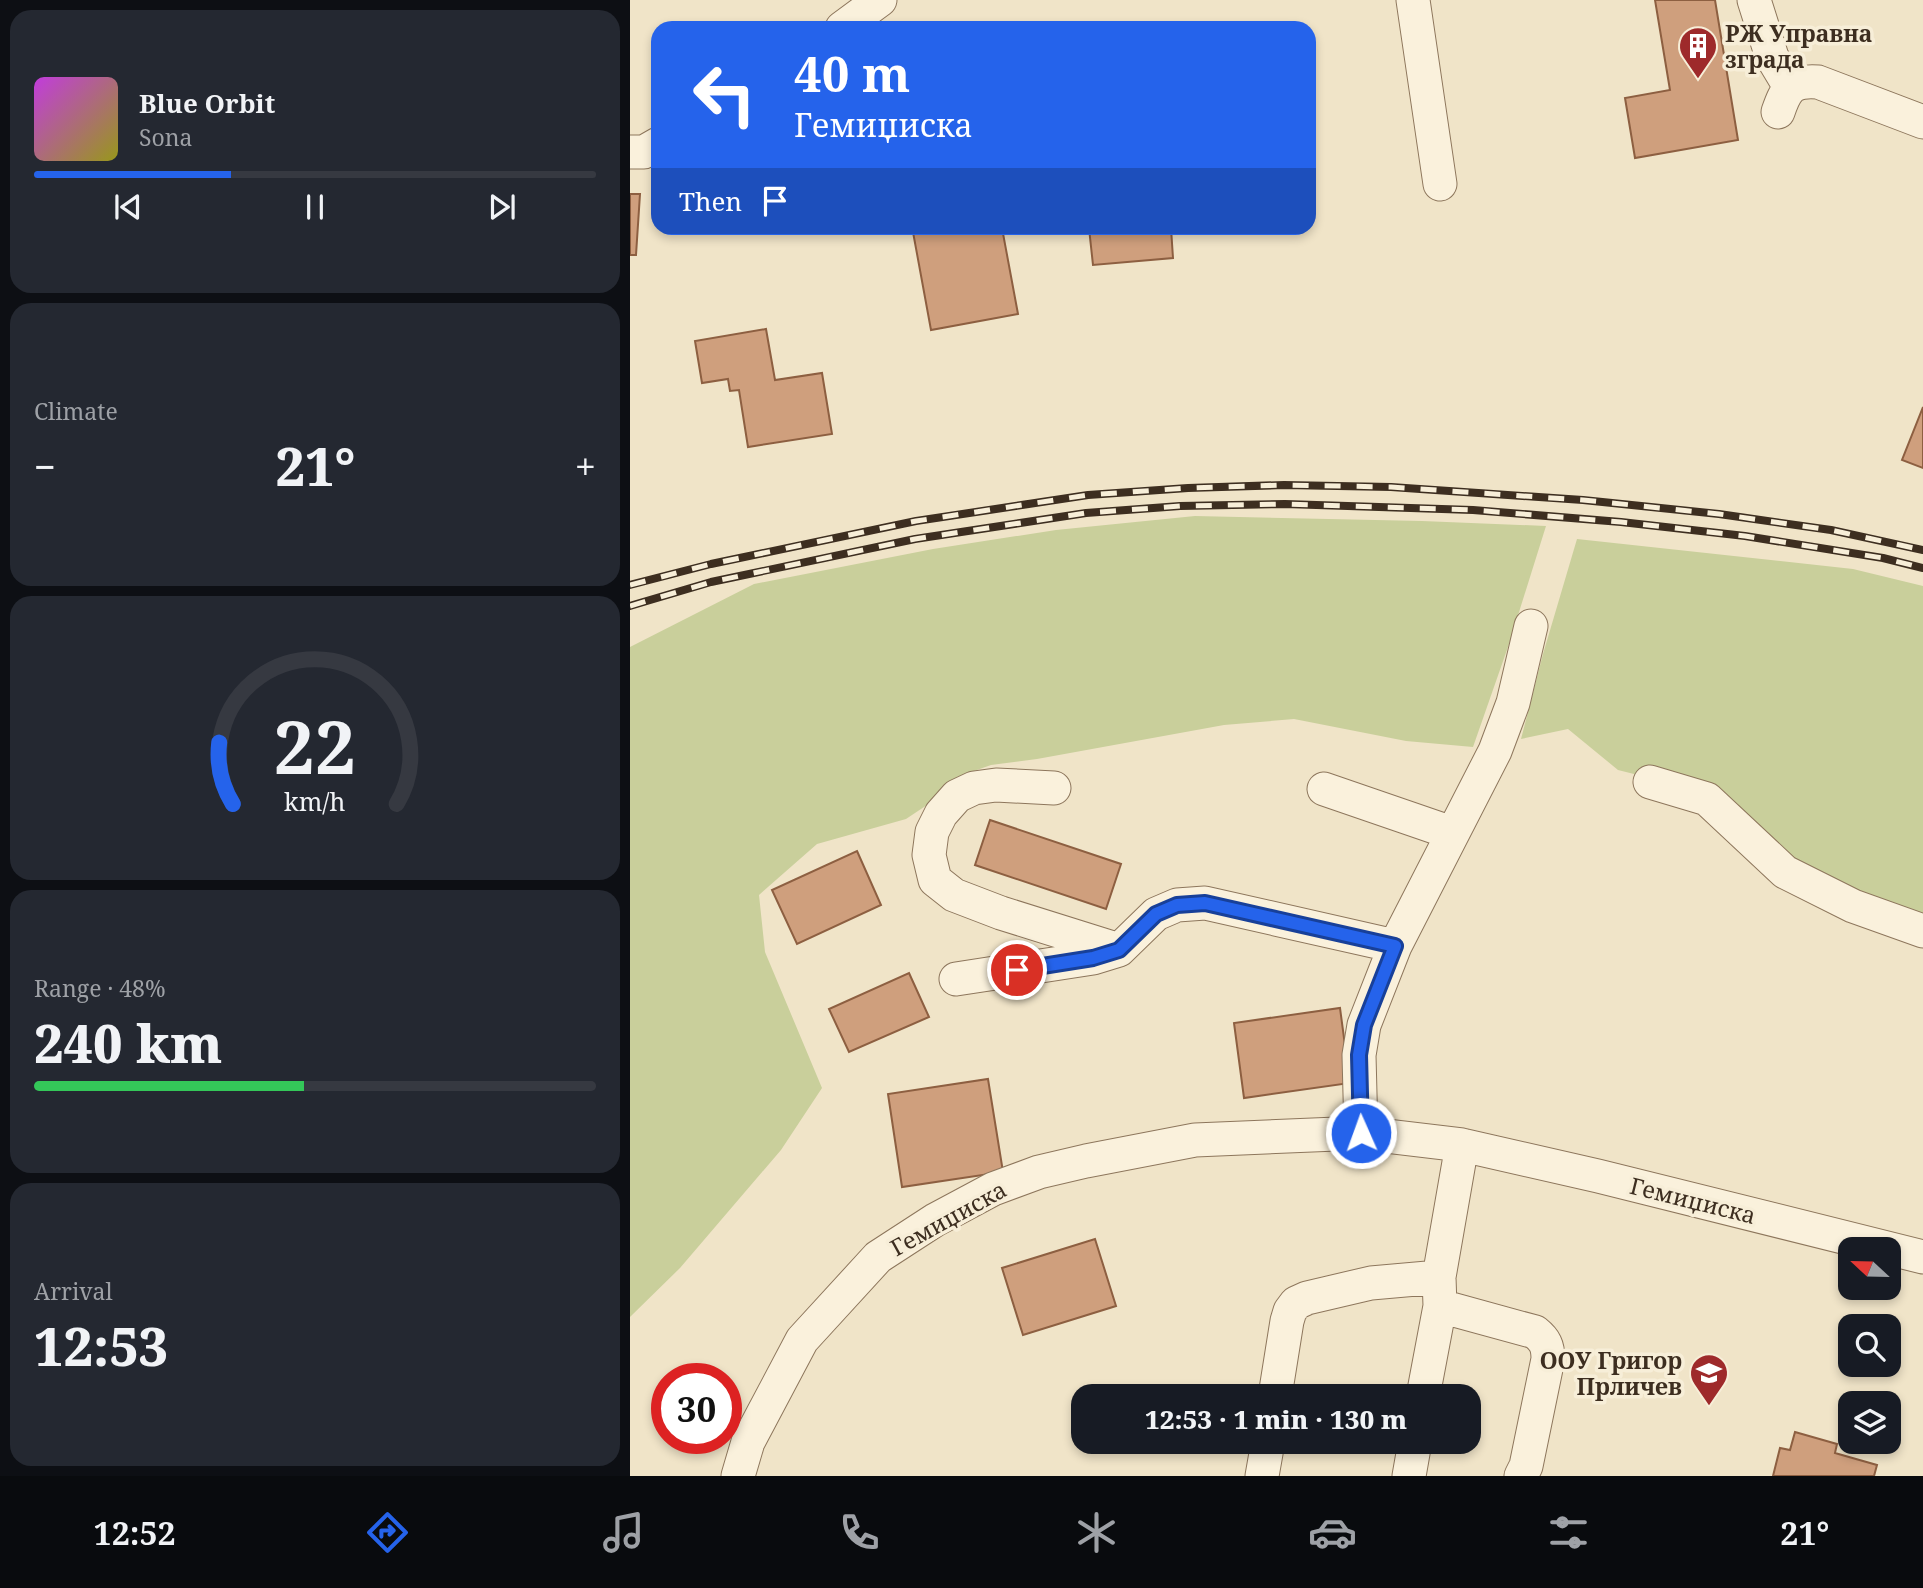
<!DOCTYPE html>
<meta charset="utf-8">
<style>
:root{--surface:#171b24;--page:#242831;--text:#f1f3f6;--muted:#9ea1a6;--line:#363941;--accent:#2563eb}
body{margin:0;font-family:"Noto Serif",serif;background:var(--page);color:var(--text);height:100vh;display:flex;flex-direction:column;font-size:26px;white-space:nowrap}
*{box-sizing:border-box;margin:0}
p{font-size:23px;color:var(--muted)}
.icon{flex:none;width:38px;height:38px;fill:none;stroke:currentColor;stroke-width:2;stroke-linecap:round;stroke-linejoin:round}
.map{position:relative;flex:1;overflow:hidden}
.panel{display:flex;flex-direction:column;gap:10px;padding:10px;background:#0d0f14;width:630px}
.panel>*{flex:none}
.guide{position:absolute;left:21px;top:21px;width:665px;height:214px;border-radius:21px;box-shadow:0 4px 10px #0003;background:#2563eb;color:#fff;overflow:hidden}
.needle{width:46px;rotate:292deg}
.tools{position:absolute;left:1208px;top:1237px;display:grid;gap:14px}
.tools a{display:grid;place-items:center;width:63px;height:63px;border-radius:14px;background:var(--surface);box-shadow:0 4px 10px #0003;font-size:35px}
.speed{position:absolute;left:21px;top:1363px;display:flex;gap:14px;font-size:35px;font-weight:700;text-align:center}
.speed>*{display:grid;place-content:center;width:91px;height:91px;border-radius:50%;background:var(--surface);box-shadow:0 4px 10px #0003;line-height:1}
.speed .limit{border:10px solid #d22;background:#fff;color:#111}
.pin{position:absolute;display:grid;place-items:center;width:60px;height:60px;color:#fff;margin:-30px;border:4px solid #fff;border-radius:50%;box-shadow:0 2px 7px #0007}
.me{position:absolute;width:77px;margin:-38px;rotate:358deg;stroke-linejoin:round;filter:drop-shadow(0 0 5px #0008)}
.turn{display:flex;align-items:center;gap:24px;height:147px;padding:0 28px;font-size:32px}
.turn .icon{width:91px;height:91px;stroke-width:2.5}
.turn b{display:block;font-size:49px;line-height:60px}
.then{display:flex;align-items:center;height:66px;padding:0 28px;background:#0003;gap:14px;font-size:26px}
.big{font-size:52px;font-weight:800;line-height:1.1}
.panel .card{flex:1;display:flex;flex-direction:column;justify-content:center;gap:10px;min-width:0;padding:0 24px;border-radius:21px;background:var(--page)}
.panel .dial{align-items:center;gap:0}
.dial svg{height:182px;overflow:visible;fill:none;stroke:var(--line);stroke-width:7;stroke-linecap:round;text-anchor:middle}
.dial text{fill:var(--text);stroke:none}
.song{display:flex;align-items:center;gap:21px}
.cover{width:84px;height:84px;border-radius:10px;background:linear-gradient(135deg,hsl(290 70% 55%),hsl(60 70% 35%))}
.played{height:7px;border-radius:4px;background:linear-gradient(90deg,var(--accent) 35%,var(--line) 35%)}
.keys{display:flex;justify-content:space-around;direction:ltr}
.heat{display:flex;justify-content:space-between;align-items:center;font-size:38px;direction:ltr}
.charge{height:10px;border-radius:5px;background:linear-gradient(90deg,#34c759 48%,var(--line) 0)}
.trip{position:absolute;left:441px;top:1384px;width:410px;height:70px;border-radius:21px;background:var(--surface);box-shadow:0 4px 10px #0003;font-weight:800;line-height:70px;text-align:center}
.tab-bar{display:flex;height:112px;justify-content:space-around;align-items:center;background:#090b0e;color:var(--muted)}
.tab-bar .icon{width:49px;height:49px}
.tab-bar .selected{color:var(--accent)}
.tab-bar b{font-size:32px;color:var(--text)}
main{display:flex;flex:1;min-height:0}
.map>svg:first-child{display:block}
</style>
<main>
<section class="panel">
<div class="card">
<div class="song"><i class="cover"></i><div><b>Blue Orbit</b><p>Sona</p></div></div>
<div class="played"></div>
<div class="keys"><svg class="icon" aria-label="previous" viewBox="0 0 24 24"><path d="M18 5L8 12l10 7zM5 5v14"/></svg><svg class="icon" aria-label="pause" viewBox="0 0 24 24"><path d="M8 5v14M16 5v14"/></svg><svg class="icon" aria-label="next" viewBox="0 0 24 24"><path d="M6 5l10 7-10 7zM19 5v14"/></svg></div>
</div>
<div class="card"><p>Climate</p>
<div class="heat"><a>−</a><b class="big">21°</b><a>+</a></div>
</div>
<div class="card dial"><svg viewBox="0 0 100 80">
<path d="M14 69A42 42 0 1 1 86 69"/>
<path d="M14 69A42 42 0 0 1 8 42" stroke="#2563eb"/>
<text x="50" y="56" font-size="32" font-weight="700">22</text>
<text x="50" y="72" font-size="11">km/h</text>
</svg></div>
<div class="card"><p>Range · 48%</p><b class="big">240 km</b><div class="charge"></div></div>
<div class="card"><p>Arrival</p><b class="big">12:53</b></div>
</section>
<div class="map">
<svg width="1293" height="1476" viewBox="0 0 1293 1476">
<rect width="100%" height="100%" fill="#f0e4c8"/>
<path fill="#c9cf9b" d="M565,516l227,5 124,5 -37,118 -36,103 -67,-6 -112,-22 -70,6 -187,34 -46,6 -34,12 -24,24 -27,18 -89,25 -58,51 6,57 57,136 -41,62 -101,118 -50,49v-670l124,-63 179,-35 123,-19z
M947,539l276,30 70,17v332l-119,-48 -78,-73 -108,-27 -50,-41 -47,10 22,-85z"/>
<path fill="#cf9f7d" stroke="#8d5f41" stroke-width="2" d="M1025,0h60l23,140 -103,18 -10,-60 45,-8z
M0,194h10l-4,61h-6z
M308,228h64l16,86 -87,16 -18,-98z
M459,228h82l2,30 -80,7z
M136,329l9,51 47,-7 10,61 -84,13 -9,-57 -9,1 -2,-12 -26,4 -7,-42z
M1293,407v61l-21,-8z
M360,820l131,44 -15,45 -131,-44z
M227,851l24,54 -84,39 -25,-54z
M279,973l20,44 -80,35 -20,-43z
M710,1008l10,75 -106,15 -10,-75z
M358,1079l15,93 -101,15 -14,-93z
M465,1239l21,67 -93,29 -21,-67z
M1165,1432l42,12 -2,9 42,12 -3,11h-101l7,-28 10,2z"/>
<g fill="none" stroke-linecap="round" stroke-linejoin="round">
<defs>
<path id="minor" d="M783,0l27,184
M1124,0l18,57 18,30
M212,28l38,-28
M1148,112c8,-23 13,-32 40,-30l105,40
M0,152h14l14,-8
M1020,782l57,17 78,73 68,34 70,25
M424,788l-58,-3 -22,3 -17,8 -16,18 -9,18 -3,23 6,25 19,15 47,18 118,37
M694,789l128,44
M326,979l137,-21 26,-8 37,-36 21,-9 28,-2 190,43
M731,1133l-2,-78 5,-30 31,-79 100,-195 18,-48 18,-77
M810,1306l95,26c10,8 13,14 13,27l-22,107 -5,10
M645,1396l12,-75 3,-10 6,-8 11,-5 64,-15 68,-6
M793,1396l17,-90 -1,-29 23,-132
M108,1476l10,-34 54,-102 76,-83 57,-37 58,-31 46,-17 47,-11 109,-21 166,-7 101,12 136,31 325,81
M632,1476l6,-34
M779,1476l6,-34"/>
</defs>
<use href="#minor" stroke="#8d765c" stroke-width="35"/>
<use href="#minor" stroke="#faf1dc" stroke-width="33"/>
<defs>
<path id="rail" d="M0,585l81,-21 205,-43 172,-26 100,-7 96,-3 107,2 192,13 136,14 112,16 92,20
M0,606l81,-24 204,-43 171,-26 94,-7 105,-2 188,6 148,12 124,14 138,22 40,10"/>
</defs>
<use href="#rail" stroke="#3d2e20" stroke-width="8"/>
<use href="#rail" stroke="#f7eed8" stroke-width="5" stroke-dasharray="16" stroke-linecap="butt"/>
</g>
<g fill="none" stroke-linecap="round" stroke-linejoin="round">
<defs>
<path id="route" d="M387,970l76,-12 26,-8 37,-36 21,-9 28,-2 190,43 -31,79 -5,30 2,78"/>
</defs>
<use href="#route" stroke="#184099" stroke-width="18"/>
<use href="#route" stroke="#2563eb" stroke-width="12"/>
</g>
<defs>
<symbol id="building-pin" viewBox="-11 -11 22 30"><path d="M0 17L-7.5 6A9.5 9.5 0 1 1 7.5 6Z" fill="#9e2a2b" stroke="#f7eed8"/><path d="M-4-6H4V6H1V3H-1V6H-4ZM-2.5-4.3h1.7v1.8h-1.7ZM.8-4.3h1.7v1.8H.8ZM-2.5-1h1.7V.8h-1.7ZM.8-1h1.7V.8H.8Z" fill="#fff"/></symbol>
<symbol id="school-pin" viewBox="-11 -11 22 30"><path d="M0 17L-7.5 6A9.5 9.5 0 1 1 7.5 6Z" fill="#9e2a2b" stroke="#f7eed8"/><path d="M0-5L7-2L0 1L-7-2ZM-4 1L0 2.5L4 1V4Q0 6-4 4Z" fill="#fff"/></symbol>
</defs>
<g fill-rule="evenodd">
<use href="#building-pin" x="1046" y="24" width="44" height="60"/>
<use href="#school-pin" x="1057" y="1351" width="44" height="60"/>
</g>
<g text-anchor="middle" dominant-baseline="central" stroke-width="7" stroke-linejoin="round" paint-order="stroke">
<g font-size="23" font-weight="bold" fill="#3d2e20" stroke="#f7eed8" text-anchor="start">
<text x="1095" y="33">РЖ Управна<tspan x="1095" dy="26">зграда</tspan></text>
<text x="1052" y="1360" text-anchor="end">ООУ Григор<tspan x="1052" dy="26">Прличев</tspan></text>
</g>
<g font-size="23" fill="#3d2e20" stroke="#f7eed8">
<text transform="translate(1063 1200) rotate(14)">Гемиџиска</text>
<text transform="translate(318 1218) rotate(-29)">Гемиџиска</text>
</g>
</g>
</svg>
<div class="tools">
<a><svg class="needle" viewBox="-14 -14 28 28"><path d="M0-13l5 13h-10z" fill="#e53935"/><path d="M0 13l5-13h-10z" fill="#9ea1a6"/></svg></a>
<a><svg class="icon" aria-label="search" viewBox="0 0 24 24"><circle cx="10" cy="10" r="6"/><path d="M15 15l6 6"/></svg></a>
<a><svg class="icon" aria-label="layers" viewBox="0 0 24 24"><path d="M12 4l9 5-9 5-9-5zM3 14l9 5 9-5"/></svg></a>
</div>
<div class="speed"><div class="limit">30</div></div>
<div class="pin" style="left:387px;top:970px;background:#d93025"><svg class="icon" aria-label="arrive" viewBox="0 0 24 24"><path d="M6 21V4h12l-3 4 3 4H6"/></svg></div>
<svg class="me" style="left:731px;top:1133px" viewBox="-20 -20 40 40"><circle r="17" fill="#2563eb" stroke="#fff" stroke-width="3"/><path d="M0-11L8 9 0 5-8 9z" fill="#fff"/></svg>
<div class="trip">12:53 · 1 min · 130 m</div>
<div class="guide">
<div class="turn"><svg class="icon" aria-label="left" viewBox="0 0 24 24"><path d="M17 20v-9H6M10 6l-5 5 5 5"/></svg><div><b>40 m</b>Гемиџиска</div></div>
<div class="then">Then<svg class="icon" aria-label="arrive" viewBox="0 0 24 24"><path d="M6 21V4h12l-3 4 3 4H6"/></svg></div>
</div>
</div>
</main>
<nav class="tab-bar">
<b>12:52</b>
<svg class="icon selected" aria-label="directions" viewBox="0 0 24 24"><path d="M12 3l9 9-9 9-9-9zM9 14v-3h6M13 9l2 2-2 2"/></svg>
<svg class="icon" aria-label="music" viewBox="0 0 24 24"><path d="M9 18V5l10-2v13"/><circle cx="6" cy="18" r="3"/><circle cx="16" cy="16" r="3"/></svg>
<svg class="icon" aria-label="phone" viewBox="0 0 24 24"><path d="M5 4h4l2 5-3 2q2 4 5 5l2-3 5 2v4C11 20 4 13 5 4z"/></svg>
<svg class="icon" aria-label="climate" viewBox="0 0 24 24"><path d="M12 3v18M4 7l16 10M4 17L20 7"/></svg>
<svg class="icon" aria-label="car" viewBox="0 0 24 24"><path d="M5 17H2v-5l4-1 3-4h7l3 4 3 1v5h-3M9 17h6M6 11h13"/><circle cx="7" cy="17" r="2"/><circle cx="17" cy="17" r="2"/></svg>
<svg class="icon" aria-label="filters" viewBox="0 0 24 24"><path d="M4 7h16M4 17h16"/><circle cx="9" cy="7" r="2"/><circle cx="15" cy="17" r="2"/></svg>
<b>21°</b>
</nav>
